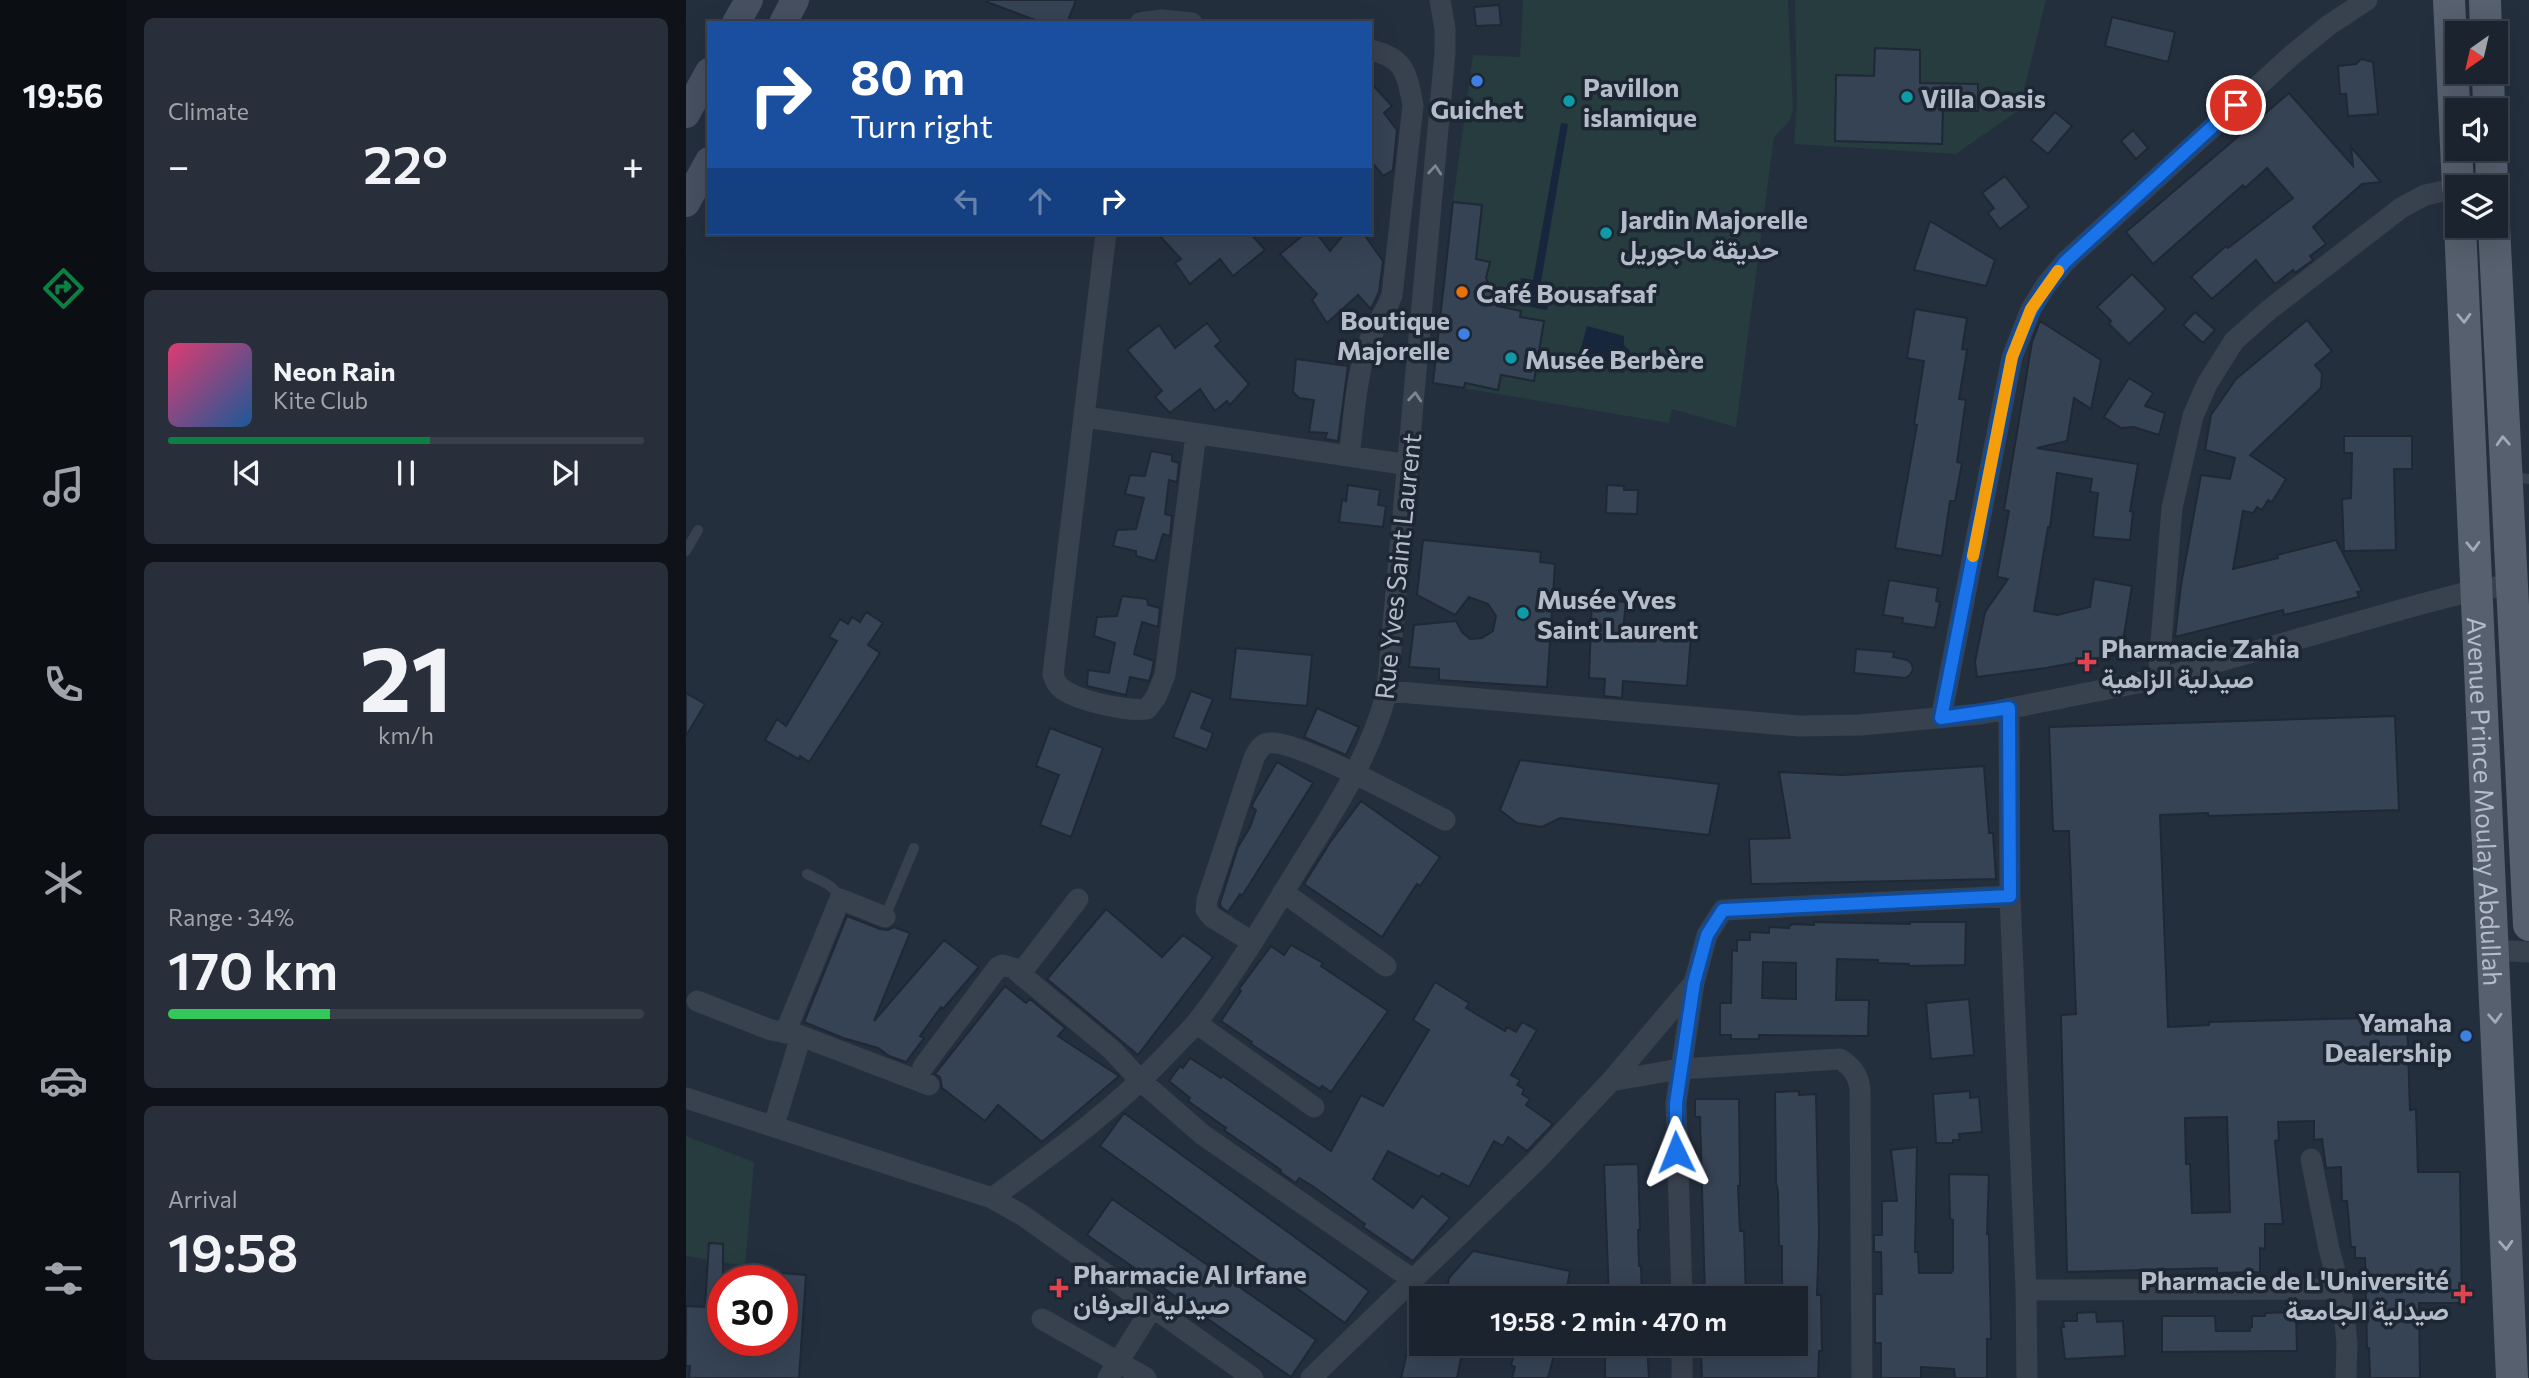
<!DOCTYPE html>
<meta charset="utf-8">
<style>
:root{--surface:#1b232e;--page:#282f3a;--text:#f1f3f6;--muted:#a0a4aa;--line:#39404a;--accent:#0b8043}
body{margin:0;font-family:Commissioner,Vazirmatn,sans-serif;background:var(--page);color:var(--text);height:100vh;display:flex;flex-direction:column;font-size:26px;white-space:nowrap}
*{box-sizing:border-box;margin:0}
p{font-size:23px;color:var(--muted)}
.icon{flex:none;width:38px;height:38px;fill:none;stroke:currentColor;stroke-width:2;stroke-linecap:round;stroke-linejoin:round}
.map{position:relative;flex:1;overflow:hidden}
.drawer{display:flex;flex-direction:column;gap:18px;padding:18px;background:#0f1319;width:560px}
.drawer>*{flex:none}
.top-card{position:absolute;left:21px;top:21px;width:665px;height:214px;border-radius:0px;box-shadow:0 7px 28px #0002,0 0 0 2px var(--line);background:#1a4fa0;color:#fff;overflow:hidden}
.needle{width:46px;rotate:214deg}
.buttons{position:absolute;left:1759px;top:21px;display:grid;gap:14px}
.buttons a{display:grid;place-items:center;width:63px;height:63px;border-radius:0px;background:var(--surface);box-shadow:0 7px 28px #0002,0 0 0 2px var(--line);font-size:35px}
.speed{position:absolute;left:21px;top:1265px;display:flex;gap:14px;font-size:35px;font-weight:700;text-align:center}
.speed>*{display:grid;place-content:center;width:91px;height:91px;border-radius:50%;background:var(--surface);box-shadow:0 7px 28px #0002,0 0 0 2px var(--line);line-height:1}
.speed .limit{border:10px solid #d22;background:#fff;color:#111}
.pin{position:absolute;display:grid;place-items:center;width:60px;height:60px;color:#fff;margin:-30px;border:4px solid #fff;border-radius:50%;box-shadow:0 2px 7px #0007}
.me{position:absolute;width:77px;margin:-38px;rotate:358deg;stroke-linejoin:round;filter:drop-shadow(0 0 5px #0008)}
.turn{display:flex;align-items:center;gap:24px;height:147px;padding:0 28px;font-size:32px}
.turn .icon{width:91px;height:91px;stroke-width:2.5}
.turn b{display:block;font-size:49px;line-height:60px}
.lanes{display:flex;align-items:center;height:66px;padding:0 28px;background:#0003;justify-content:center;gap:35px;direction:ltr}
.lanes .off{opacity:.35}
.big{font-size:52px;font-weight:600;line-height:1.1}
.drawer .widget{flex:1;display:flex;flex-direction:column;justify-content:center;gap:10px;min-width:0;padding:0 24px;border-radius:10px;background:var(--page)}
.drawer .dial{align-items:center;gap:0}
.dial b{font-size:91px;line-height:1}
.song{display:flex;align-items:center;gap:21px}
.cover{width:84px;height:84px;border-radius:10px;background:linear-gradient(135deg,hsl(340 70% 55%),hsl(210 70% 35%))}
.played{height:7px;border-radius:4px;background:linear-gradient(90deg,var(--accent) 55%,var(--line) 55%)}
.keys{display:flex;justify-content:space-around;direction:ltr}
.heat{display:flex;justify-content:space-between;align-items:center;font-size:38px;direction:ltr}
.charge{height:10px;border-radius:5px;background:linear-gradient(90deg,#34c759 34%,var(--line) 0)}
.trip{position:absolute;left:723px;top:1286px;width:399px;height:70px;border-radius:0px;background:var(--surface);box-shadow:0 7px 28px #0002,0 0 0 2px var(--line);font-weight:600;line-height:70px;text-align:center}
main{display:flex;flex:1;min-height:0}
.tabs{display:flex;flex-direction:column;width:126px;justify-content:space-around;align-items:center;background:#0b0e12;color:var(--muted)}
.tabs .icon{width:49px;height:49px}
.tabs .on{color:var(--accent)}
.tabs b{font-size:32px;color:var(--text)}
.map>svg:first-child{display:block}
</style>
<main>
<nav class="tabs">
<b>19:56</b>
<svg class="icon on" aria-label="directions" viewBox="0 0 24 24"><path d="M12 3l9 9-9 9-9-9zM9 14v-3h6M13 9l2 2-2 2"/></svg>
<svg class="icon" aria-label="music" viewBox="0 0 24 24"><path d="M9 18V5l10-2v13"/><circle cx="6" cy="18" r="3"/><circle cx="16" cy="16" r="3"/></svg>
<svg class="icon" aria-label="phone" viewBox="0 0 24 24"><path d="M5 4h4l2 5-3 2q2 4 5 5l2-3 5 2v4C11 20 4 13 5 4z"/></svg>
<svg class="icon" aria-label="climate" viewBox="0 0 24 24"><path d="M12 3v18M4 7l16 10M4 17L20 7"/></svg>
<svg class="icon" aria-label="car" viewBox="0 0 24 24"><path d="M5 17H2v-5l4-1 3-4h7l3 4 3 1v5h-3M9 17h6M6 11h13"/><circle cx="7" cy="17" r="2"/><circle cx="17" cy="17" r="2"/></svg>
<svg class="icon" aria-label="filters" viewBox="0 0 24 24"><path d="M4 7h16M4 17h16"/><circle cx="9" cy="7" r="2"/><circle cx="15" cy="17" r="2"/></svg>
</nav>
<section class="drawer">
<div class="widget"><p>Climate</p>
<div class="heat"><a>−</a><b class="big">22°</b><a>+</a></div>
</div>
<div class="widget">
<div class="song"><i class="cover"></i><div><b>Neon Rain</b><p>Kite Club</p></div></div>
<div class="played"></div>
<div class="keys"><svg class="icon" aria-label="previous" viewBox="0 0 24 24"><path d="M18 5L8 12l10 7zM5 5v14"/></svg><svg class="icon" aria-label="pause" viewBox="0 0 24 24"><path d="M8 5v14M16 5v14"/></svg><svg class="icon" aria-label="next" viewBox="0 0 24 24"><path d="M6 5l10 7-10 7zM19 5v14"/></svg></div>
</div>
<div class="widget dial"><b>21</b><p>km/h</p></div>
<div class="widget"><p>Range · 34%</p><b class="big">170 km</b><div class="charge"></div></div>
<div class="widget"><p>Arrival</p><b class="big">19:58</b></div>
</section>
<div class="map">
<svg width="1843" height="1378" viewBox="0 0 1843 1378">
<rect width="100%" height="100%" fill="#242f3e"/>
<path fill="#263c3f" d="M837,0h265l5,109 -3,11 -16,17 -38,290 -64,-18 -3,14 -236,-40 20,-181 20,-147 47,2z
M1109,0h251l-27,110 -63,44 -162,-10 3,-41z
M0,1136l68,26 -9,104 -59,-10z"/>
<path fill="#17263c" d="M875,123l7,1 -27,158 12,2 -6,26 -31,-6 5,-26 12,2z
M901,326l37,10v9l6,6 -7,22 -28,-8 -11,-12 1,-4 -4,-1z"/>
<path fill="#364354" stroke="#1f2835" stroke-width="2" fill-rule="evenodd" d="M302,0h88l-9,23h-24l-56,-21z
M813,5l2,20 -25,1 -2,-19z
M1426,17l63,15 -7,30 -63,-16z
M1189,48l45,2v33l58,1v27l-35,-1 -1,34 -107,-3 1,-66 38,1z
M1675,59l12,3 5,52 -30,2 -2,-22h-6l-2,-28 18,-2z
M684,82l22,24 -8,7 13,17 -4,40 -10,6 -13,-16z
M1603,93l64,73 -2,-19 30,35 -19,2 -49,43 13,17 -16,12 3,4 -18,13 -2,-3 -18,14 -19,-24 -44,39 -21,-22 35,-31 2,2 65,-50 -26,-30 -22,20 -2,-3 -90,79 -27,-32z
M1369,112l17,14 -24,28 -17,-14z
M1447,130l15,18 -12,11 -15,-18z
M1319,176l24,31 -29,22 -12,-16 6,-5 -12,-15z
M767,202l29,3 -6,54 14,3 -4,16 11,28 24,5 -1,6 24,4 -10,60 -33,-6 -3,15 -33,-7 -1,5 -31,-5z
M1244,221l65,39 -9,26 -72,-16z
M471,233h93l15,17 -32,26 -13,-17 -30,25 -15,-21 6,-4z
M620,233h10l14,18 15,-18h18l20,28 -4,31 -8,17 -13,-14 -31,28 -15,-23 5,-6 -37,-40z
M1446,274l34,35 -37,35 -20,-20 2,-3 -14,-14z
M1229,309l52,9 -5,31 5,1 -8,49 7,1 -9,62 5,1 -7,38h-5l-8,55 -47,-8 22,-123 -3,-1 10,-63 -17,-3z
M1509,312l20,18 -12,13 -20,-18z
M1621,320l25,31 -17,14 7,8 -1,15 -71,67 36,24 -14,23 -4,-2 -6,10 -5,-3 -4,6 -10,-2 -10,58 45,-11 -1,-3 59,-15 26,51 -5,1 2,5 -75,18 -1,-5 -108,27 6,-52 20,-110 29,4 5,-21 -30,-8 6,-35 25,-36z
M1354,321l61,39 -10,49 -17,-11 -7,43 -30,7 101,16 -8,47 3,1 -3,28 -37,-3 5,-44 -8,-1 2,-13 -35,-6 -7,54h-2l-14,84 23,4 33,-8 4,-28 38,7 -10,61 -6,8 -70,13 -69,9 -2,-15 10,-50 23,-33 -11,-2 12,-66 -5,-1 28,-168z
M521,323l14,18 -6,5 34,38 -19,21 -3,-4 -12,10 -15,-22 -30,24 -15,-16 7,-6 -35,-41 32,-25 16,23z
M610,359l52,7 -10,75 -13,-2 2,-6 -18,-1 5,-32 -15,-2 -6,-6z
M1443,378l24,15 -8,13 20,7 -6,22 -25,-8 -13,1 -17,-11z
M1658,436h68v33h-18l2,81 -52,1 -2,-52 9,-1 1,-45h-8z
M465,451l21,4v6l7,2 -2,19 -8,-2 -4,34 7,2 -2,20 -7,-2 -8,27 -19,-5v-5l-23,-5 4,-16 19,-1 8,-31 -19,-4 5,-19 15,1z
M662,485l32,5 -2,15 8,1 -3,21 -44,-5 3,-22 4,1z
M921,485l17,1v4h14l-1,24 -31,-1z
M737,540l118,12 -1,10 15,2 -8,123 -108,-7v-11l-30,-2 5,-42 42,-4 6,11 8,7 12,-1 11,-7 3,-15 -8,-12 -19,-7 -14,18 -38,-20z
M1203,580l49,8 -2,13 4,1 -5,26 -33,-5 1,-5 -20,-3z
M436,596l25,3 1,6 12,3 -2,19 -16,-5 -8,32 20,7 -3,14 -2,6 -19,-4 -4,18 -39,-9 1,-16 21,3 6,-30 -21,-7 3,-19 20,-1z
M906,599l34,3 -3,29 68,5 -4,50 -64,-5 -1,17 -18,-2 1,-17 -16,-1z
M180,612l17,11 -15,22 12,8 -71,109 -9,-6 -1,3 -34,-19 12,-21 9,7 51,-85 -8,-4 11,-18 8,5 4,-7 8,5z
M550,648l76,7 -5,51 -77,-7z
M1170,649l38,3 -1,5 14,3 4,3 2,6 -3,6 -5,3 -51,-5z
M505,691l22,8 -12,29 12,5 -6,17 -34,-13z
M0,693l19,11 -19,32z
M631,708l42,19 -13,28 -42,-18z
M1709,716l4,94 -191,6v-3l-48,2 8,212 41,-2v-3l198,-5 3,93 6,-1 2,63h42l2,131h-43l1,75h-50l-1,-30h-2l-2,-90h-10v-11h-4l-4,-46h-5l-1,-34 -15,1 -4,-29 -8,1v-19l-36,1 1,18 -4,1 8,83h-18v25l-5,-1v24l-43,1v-5l-150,4 -6,-257 15,-1 -7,-183h-16l-4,-104zM1541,1117l3,95 -38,1 -2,-49h-4l-1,-46z
M364,728l53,20 -32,89 -31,-12 19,-50 -23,-9z
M834,760l199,24 -10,51 -149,-17 -18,9 -25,-4 -17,-13z
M591,762l36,21 -71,113 -2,-2 -12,18 -7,-5 -1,-4 18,-56 12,-20 6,-17 -4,-3 1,-4z
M1298,766l5,67h4l3,46 -245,5 -2,-45 41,-1 -11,-66 64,3z
M675,801l79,56 -20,29 -3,-2 -35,53 -78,-53 27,-43z
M420,909l56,48 21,-22 30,22 -75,98 -91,-76z
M161,916l33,13 8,1 6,-3 16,6 -36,88 70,-81 35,27 -36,42 -2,-2 -21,29 4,2 -18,24 -17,-6 -11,-8 -35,-10 -39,-16z
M1128,922l96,2v-2h56l-1,43 -56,1v-2l-31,-1v-3l-41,-1 -1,41h33l-1,36 -109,-1v4h-28v-4h-11v-32h11l1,-53 5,1v-11h13v-8l19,1v-6l20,1v-2l4,-2 21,1zM1077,962l33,1v36l-34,-1z
M605,945l32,18 -2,3 67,45 -57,81 -9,-6 -2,3 -25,-16 -44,-29 1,-2 -31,-21 20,-30 -2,-2 32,-43 13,9z
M749,982l34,21 -3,5 39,23 2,-4 9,5 6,-10 15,8 -26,45 9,5 -3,5 7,4 -2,5 8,5 -4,6 27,19 -26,27 -19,-14 -5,9 -9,-5 -25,46 -27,-14 -3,4 -51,-26 -15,28 40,29 9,-12 28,22 -37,43 -50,-34 2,-3 -54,-39 -12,-7 -3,5 -16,-11 1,-2 -57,-40 2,-2 -38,-27 2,-3 -21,-17 11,-15 3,2 7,-10 31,20 2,-2 108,75 30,-56 22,11 46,-76 -16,-10z
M319,986l21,17 4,-4 35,29 -7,8 61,40 -77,66 -44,-37 -13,16 -43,-33 -2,-11 -5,-3z
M1283,999l5,56 -43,4 -5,-56z
M1113,1091v4l17,-1 3,139 -2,62h4l1,56h-3l-1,27h-116l-1,-26 59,-1v-7h36v-46h-14v-52h-3l-1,-55 -2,-8 -1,-91z
M1284,1091v7l9,-1 3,35 -23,2 1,6h-7v3h-17l-3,-49z
M1009,1099h44l1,87h-2l2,45h4l2,67h-41l-5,-181h-5z
M438,1113l245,178 -24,32 -245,-177z
M1231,1147l-2,105h3l1,21h32l2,-3v-50l-3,-1 -1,-45 40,1 -2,59h2l2,105h-4v39h-32l-1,-9 -33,-2v11h-40v-35h-6v-49h7l-1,-42h-7v-17h8v-34h15l-6,-51z
M952,1164l2,66h-2l1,36h2l1,32h-33l-5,-133z
M426,1199l204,141 -25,37 -204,-142z
M23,1243l14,1v96h59v-67l24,2 -7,103h-110l1,-12h-4v-60l19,1z
M787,1251l97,20 -5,27h-71l-47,-9 2,-11z
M1410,1312l1,10 26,-1 2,35 -60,3 -4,-32h3l-1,-6h14v-8z
M1610,1312l1,39 -135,1v-36h53l1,15h34v-4h2v-11h13v-3z
M723,1344h55l-7,34h-56z
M831,1344h40l-9,34h-36l3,-11 -4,-2z
M919,1344h42l2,34h-44z"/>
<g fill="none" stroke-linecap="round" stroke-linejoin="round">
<path stroke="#38414e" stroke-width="10" d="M1822,476l21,3
M0,551l12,-21
M121,874c13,7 27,10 33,25
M199,917l29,-69"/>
<path stroke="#38414e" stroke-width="21" d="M454,23l22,-3 30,3
M420,233l-53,441c1,3 2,7 4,10 11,16 72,28 90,25l9,-12 9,-22 31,-241
M399,417l324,48
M663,456c5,-35 7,-86 21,-117 6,-16 17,-28 22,-44l21,-190c-6,-31 -8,-48 -43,-55
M1472,679l14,-171 21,-92 14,-32 27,-43 36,-32 131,-101 24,-13 67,-14
M701,691l412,35 61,-1 121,-11 177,-35 256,-73 61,-16 37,-5
M1323,708l1,188 16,394 1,88
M1255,718l71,-361 19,-48 15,-24 19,-23 227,-207 37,-30 38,-25
M597,892l103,74
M566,942l-40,-25 -6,-7 1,-10 47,-142c3,-6 6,-13 14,-15 27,-5 147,62 177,77
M1806,950l37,2
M334,974l58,-75
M11,1001l74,29 28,5
M510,1023l118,84
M99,1033l55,-134 45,18
M237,1067l75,-100 5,-2 10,3 99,82 29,31 62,54 209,144
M925,1081l69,-12 160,-10c12,8 18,15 20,30l2,289
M0,1098l306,100 30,17 231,163
M88,1125l27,-89 128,49
M1625,1159l18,90 14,52 4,43 -1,34
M306,1198c62,-45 123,-89 176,-145 9,-10 20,-20 29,-31 39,-50 72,-106 105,-160 34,-54 69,-108 85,-171l58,-639v-23l-5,-29
M1340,1290l313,-1
M996,1298l-6,-195 18,-120 13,-48 16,-25 287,-14
M356,1319l104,59
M996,1344v34
M422,1378l44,-70
M625,1378l226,-218 74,-79 83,-98"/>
<path stroke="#465061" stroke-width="28" d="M50,23l13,-23
M97,23l12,-23
M0,114l23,-42
M0,203l23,-42"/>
<g stroke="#56606e" stroke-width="32">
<path d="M1763,0l9,187"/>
<path d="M1799,0l1,33"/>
<path d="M1802,72l1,38"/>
<path d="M1805,149l1,38"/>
<path id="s1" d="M1774,226l52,1152"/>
<path d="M1808,226l35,699"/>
</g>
</g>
<defs><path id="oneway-chevron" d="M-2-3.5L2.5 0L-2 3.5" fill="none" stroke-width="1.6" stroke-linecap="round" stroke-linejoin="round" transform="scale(1.75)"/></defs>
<g stroke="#7c8592">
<use href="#oneway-chevron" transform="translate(749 170) rotate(-85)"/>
<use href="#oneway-chevron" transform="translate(729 397) rotate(-85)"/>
</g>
<g stroke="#a1aab7">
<use href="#oneway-chevron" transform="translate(1778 318) rotate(88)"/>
<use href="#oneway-chevron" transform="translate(1817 441) rotate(-93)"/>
<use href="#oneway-chevron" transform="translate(1787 546) rotate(88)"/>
<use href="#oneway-chevron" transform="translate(1809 1018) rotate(87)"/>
<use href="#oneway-chevron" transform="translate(1820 1245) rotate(87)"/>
</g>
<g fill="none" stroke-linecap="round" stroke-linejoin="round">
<defs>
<path id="route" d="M990,1152v-49l18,-120 13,-48 16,-25 287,-14 -1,-188 -68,10 71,-361c15,-41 25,-61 53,-95l171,-157"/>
</defs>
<use href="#route" stroke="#114b97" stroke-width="18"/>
<use href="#route" stroke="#1a73e8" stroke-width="12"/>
<path stroke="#f59e0b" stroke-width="12" d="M1287,556l39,-199 19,-48 27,-38"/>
</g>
<g fill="#3f7fe0" stroke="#1d2633" stroke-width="2.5">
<circle cx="791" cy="81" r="7"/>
<circle cx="778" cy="334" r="7"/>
<circle cx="1780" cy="1036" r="7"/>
</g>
<g fill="#0f9aa8" stroke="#1d2633" stroke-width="2.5">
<circle cx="1221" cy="97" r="7"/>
<circle cx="883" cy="101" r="7"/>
<circle cx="920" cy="233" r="7"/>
<circle cx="825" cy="358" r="7"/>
<circle cx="837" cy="613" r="7"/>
</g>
<circle fill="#e8710a" stroke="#1d2633" stroke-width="2.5" cx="776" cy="292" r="7"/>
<g fill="#e0444e" stroke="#1d2633" stroke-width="2.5">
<path d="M1397.5 651.5h7v7h7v7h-7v7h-7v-7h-7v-7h7z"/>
<path d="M369.5 1277.5h7v7h7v7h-7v7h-7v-7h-7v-7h7z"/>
<path d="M1773.5 1283.5h7v7h7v7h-7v7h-7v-7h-7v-7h7z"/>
</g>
<g text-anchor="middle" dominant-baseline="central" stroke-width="7" stroke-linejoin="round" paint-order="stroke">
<g font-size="26" font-weight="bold" fill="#b4bcc9" stroke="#1d2633" text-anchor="start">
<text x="897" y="86">Pavillon<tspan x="897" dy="30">islamique</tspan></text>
<text x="1235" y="97">Villa Oasis</text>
<text x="791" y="108" text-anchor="middle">Guichet</text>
<text x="934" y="218">Jardin Majorelle<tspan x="934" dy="30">حديقة ماجوريل</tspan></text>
<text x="790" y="292">Café Bousafsaf</text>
<text x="764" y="319" text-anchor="end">Boutique<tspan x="764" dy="30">Majorelle</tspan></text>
<text x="839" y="358">Musée Berbère</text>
<text x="851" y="598">Musée Yves<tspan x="851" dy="30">Saint Laurent</tspan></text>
<text x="1415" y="647">Pharmacie Zahia<tspan x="1415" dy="30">صيدلية الزاهية</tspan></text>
<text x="1766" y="1021" text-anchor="end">Yamaha<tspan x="1766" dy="30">Dealership</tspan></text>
<text x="387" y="1273">Pharmacie Al Irfane<tspan x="387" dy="30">صيدلية العرفان</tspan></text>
<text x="1763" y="1279" text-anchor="end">Pharmacie de L'Université<tspan x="1763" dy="30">صيدلية الجامعة</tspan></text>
</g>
<g font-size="26" fill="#b4bcc9" stroke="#1d2633">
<text transform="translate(711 566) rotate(-84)">Rue Yves Saint Laurent</text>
<text stroke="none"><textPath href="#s1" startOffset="576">Avenue Prince Moulay Abdullah</textPath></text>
</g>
</g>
</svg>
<div class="buttons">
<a><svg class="needle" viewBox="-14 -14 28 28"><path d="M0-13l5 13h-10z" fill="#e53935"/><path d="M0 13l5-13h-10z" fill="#a0a4aa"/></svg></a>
<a><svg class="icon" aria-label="sound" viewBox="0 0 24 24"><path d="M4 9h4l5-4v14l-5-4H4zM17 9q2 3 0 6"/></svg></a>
<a><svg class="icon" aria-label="layers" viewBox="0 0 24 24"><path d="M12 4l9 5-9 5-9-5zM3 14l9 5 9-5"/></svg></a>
</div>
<div class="speed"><div class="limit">30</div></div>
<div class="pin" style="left:1550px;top:105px;background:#d93025"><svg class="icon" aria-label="arrive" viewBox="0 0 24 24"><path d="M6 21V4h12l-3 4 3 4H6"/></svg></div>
<svg class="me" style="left:990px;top:1152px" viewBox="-20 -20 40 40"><path d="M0-17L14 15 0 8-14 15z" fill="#1a73e8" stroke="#fff" stroke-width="4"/></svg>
<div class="trip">19:58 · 2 min · 470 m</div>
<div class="top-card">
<div class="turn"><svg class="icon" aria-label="right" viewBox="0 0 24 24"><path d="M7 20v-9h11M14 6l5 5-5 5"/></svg><div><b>80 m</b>Turn right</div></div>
<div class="lanes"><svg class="icon off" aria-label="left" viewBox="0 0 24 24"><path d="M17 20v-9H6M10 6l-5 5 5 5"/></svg><svg class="icon off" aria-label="ahead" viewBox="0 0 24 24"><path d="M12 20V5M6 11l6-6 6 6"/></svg><svg class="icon" aria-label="right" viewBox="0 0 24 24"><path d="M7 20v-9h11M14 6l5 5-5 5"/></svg></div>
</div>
</div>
</main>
